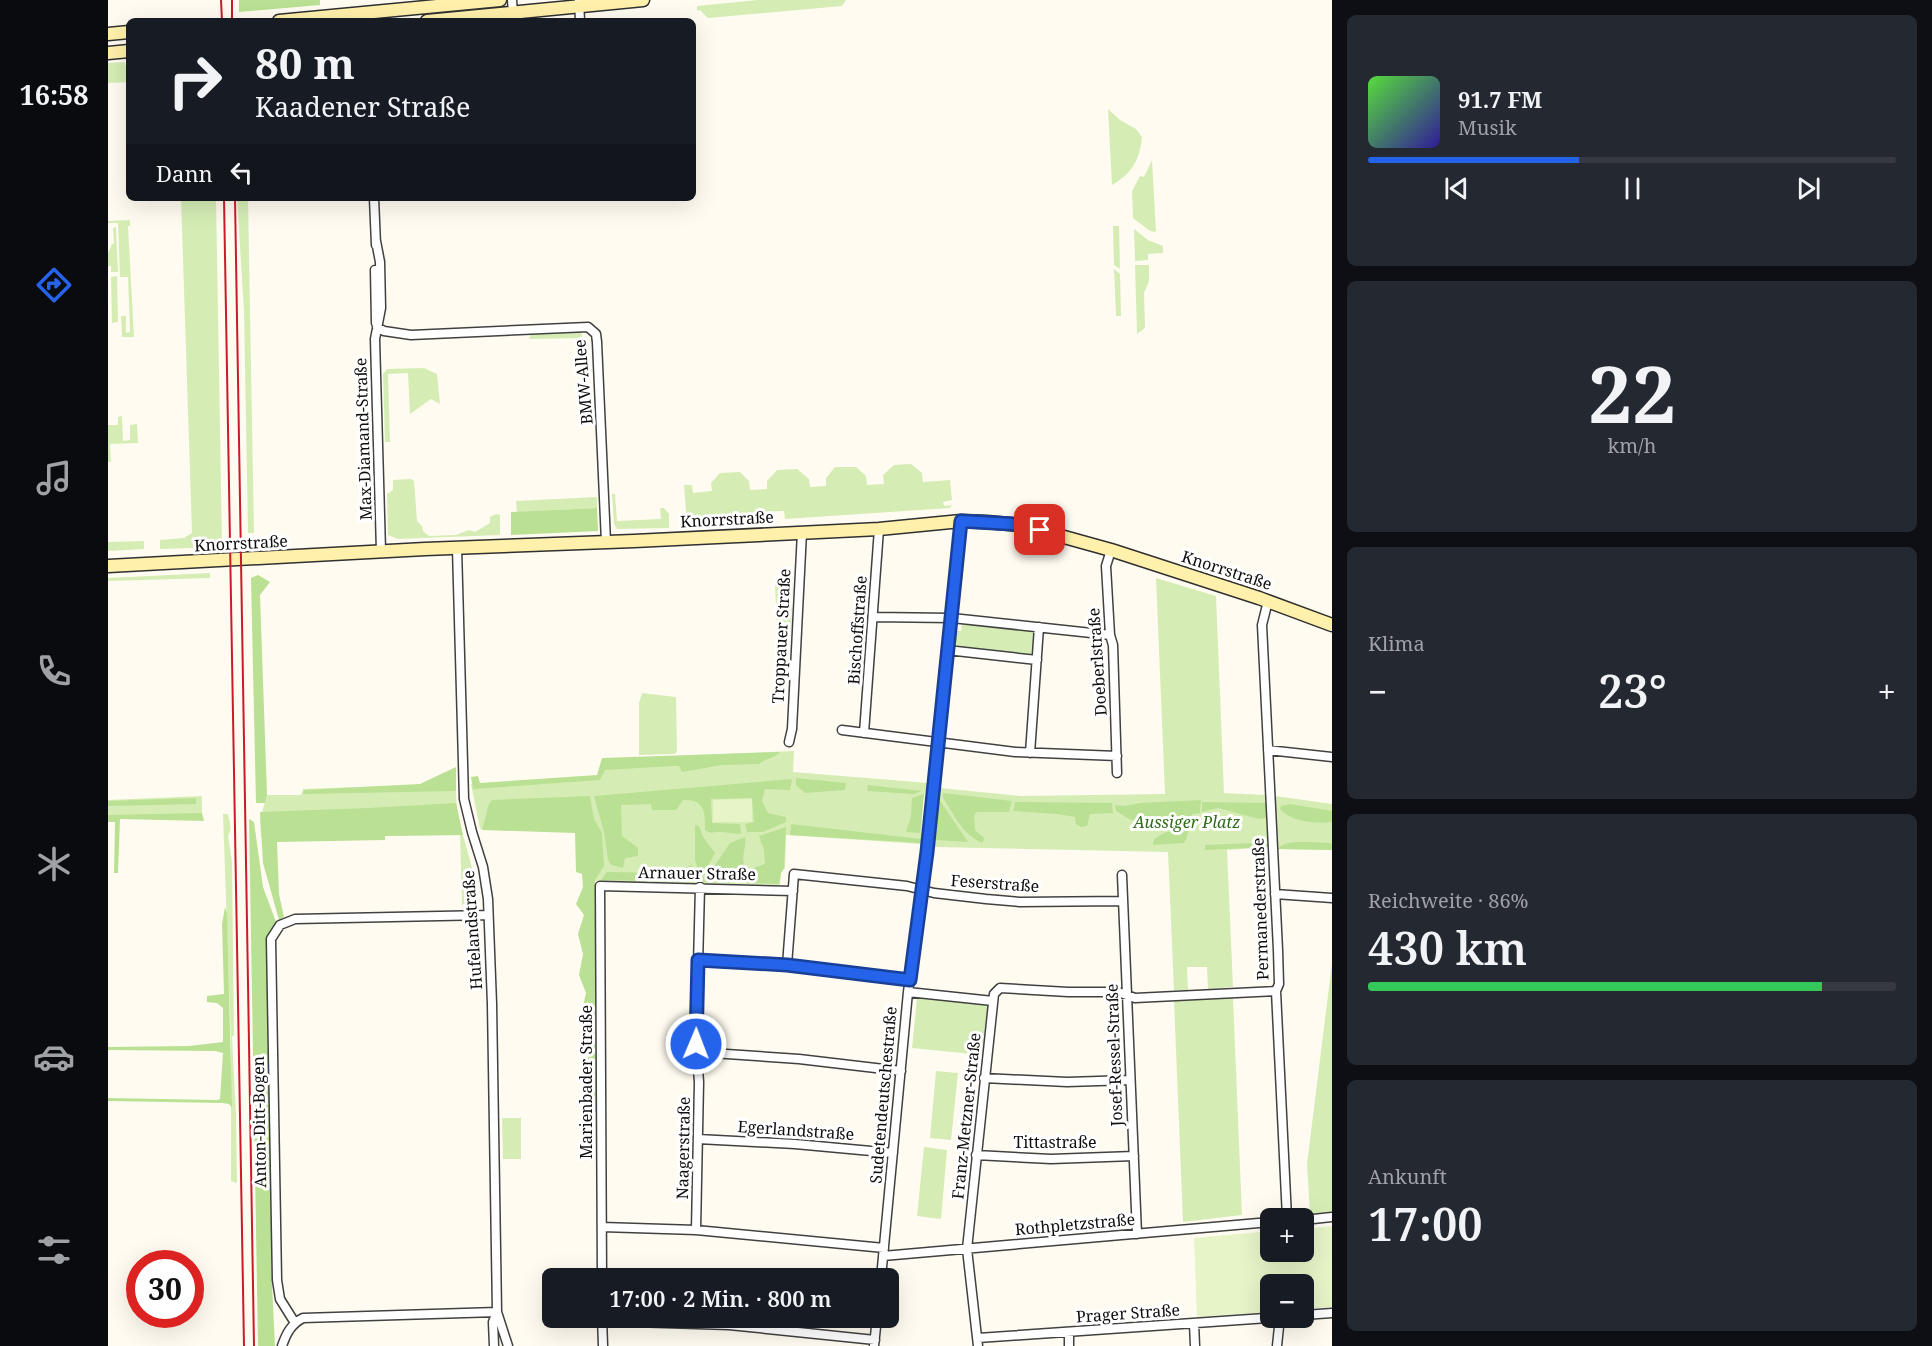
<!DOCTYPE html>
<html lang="de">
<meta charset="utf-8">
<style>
:root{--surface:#171b24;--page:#242831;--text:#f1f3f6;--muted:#9ea1a6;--line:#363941;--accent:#2563eb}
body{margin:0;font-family:"Noto Serif",serif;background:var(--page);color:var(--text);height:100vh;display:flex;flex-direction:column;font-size:22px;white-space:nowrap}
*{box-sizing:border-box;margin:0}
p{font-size:20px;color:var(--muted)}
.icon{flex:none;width:33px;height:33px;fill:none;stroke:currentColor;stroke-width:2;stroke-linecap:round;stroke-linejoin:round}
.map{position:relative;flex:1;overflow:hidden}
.panel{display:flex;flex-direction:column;gap:15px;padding:15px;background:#0d0f14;width:600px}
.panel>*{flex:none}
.top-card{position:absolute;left:18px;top:18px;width:570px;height:183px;border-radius:9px;box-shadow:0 6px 24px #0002;background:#171b24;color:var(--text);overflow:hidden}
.tools{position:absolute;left:1152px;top:1208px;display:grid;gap:12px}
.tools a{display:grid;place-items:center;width:54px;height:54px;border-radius:9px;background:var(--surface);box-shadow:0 6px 24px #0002;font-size:30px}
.speed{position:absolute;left:18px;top:1250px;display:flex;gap:12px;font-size:30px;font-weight:700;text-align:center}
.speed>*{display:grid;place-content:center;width:78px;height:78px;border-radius:50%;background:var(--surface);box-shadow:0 6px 24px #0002;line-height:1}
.speed .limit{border:9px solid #d22;background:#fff;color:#111}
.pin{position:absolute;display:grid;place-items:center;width:51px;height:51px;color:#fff;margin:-26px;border-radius:12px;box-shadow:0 3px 9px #0006}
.me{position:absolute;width:66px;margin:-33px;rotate:1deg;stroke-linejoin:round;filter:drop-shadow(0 0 4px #0008)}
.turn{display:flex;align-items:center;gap:21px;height:126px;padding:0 30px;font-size:27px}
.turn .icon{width:78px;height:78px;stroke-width:2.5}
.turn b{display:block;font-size:42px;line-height:51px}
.then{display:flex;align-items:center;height:57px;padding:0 30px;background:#0003;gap:12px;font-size:22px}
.big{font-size:45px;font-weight:600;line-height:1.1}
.panel .tile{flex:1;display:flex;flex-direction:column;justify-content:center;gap:9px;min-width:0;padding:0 21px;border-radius:9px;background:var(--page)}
.panel .dial{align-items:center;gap:0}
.dial b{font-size:78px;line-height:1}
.song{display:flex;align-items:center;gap:18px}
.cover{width:72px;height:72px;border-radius:9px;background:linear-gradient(135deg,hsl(110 70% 55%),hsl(250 70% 35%))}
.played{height:6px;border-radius:3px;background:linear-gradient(90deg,var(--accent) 40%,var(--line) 40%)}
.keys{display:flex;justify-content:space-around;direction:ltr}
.heat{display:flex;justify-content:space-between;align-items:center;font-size:33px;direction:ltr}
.charge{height:9px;border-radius:4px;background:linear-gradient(90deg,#34c759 86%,var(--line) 0)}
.trip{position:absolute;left:434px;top:1268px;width:357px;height:60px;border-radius:9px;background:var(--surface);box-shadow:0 6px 24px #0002;font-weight:600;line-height:60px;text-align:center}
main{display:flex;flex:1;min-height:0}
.tab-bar{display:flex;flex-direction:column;width:108px;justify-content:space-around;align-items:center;background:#090b0e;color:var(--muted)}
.tab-bar .icon{width:42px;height:42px}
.tab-bar .active{color:var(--accent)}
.tab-bar b{font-size:27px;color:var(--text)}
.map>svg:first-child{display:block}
</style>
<main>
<nav class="tab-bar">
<b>16:58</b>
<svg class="icon active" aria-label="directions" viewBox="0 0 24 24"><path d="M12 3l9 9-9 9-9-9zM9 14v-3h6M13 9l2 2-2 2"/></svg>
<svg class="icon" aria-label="music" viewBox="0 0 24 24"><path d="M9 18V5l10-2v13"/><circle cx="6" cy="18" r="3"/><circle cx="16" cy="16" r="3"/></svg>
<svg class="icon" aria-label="phone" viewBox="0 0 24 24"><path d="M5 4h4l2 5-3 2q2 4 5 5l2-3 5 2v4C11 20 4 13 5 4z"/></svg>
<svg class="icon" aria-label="climate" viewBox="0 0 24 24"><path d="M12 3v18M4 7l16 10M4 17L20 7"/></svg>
<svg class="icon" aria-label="car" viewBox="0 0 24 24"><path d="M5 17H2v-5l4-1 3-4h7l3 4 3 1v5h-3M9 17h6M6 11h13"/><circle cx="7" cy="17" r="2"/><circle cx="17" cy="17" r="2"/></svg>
<svg class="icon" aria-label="filters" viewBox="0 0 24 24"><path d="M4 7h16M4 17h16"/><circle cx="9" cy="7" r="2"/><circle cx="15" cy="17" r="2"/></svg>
</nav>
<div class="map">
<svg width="1224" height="1346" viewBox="0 0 1224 1346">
<rect width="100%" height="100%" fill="#fffbf0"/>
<path fill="#d5edb5" d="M650,0h88l-4,6 -134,12 -8,-8 -3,1v-5z
M17,62v3h3l1,17 -21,1v-20z
M1000,109l12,11 16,9 6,8c-2,22 -10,37 -30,48z
M1044,160l4,72 -6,-1 -17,-13 -1,-27 8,-15 4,1z
M73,198h35l6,349 -62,2v-9l24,-2 8,-5z
M129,198h11l6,335h-6l-4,-222z
M22,220v6h-2l6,111h-12l-1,-21h5v17l4,-1 -2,-55h-8l-2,-54h-10v-2z
M1005,226h6l1,43 -6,-4z
M8,227l2,45h-7v-6h-3v-13l4,-9h2l-1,-16z
M1026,229l14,11 15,6v7l-15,1v6l-13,1z
M1027,265h14v16l-5,12 1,35 -8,6z
M1006,269l6,5 1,42h-5z
M9,276l1,46 -6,1 -1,-46z
M473,331l1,7 -53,1 2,-6z
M316,368l13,6 3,30 -9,-5 -21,15 -2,-41 -20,1 2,68h-5l-2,-68 4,-5z
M14,416l1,25 7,-1v-15l7,-1 1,19 -28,1 1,18h-3v-37h10v-8z
M803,464l11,9 1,9 27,-2 2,20 -9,2 1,4 8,-1 -2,3 -165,11 -1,-8 -23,1v9l-74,4 -3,-40h8l1,8 19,-2 -1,-8 9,-10 20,-1 9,9 1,9 17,-1v-8l10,-11 20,-1 12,10 1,8 16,-1v-8l9,-11h21l10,9 1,9 17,-1 -1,-9 11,-10z
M303,479l3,2 3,40 5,5 1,5 6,5 27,-1 13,-5 6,2 15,-9v-6l6,-3 4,1v20l-102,4 -10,-4 -1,-41 6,-4v-10z
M504,494h3l2,27 44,-2 -1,-11h4l5,6v14l-52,1 -3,-5z
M489,497v11l-80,4 -1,-11z
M36,541v8l-36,2v-9z
M102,573v5l-102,3v-3z
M674,577h11l-2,52h-14l-2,-44h7z
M1048,578l60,18 8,197 41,2 3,52 -41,3 6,137 -25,2 -1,-22h-20l1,23h-14l-6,-138 -234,-5 6,-59 81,8 144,-2z
M854,623l70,7 2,2 -2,21 -3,2 -70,-7 -4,-5 1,-12h5z
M534,693l34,4 1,54 -2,3 -36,1v-52z
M686,751l-1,21 135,11 -5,17 -2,44 -135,-9 -1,33 -4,5 -1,12 -185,-4 -4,-49 -111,-3 -9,-45 127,-8 4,-17z
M347,782l4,53 -198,2 -1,-18 7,-24h34l2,-6 113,-4z
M94,796v23h-94v-19z
M1167,796l57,8v46l-54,-1z
M115,814h5c1,7 5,14 0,22l4,26 2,173 -2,2 4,77 1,69 -6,-2v-138z
M352,835h3l11,40 -1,25 -11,5z
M1224,963v249l-22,2 -3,-50z
M809,998l71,6 -6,51 -70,-7z
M1125,998l9,217 -59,7 -9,-221z
M828,1071l22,2 -7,67 -21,-2z
M394,1118h19v41h-18z
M816,1147l23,3 -6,69 -24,-3z"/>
<path fill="#bae093" d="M131,0h81v5l-81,7z
M489,508l1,23 -87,4v-23z
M150,575l12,7 -10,13 7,200 -2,8h-9l-5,-225z
M672,752c-6,7 -14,6 -21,12l-37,1 -40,7 -3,-6h-6l-68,4 -5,10 -127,9 -2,-12 7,-1 2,7 117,-8 5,-17z
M348,767v24l-153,3 1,-4 116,-6z
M688,778l50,5 -1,7 -40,3 -9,-8z
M684,779l-2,11 -25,-1 -3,12 6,12 18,4v5l-23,10h-16l-2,-8 9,-2 -2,-24 -41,1 1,24 28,1 1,10c-9,0 -21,-4 -30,-1l-6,-3c0,-18 0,-31 -22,-30l-7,10h-24l-1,-6 -30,1 1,31 16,12v8l-13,2 -2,10 -12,-3 -3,-6 -4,-27 -10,-36z
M760,785l54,6 -8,3 -47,-3z
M835,793l69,8 -3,11h-32l-3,3 1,15 9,8 -1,5c-20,-7 -29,-29 -40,-45z
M816,794l-4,39 -14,-1 5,-16 1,-18z
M482,796l4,23 8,14 2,33 -9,14 1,232h-9l1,-61 -8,-32 6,-26 -7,-18 4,-21 -5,-20 6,-19 -8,-11 7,-17 -1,-13 -6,-2 -1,-39 -93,-3 7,-26 3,-4z
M88,798v6l-88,2v-5z
M1093,800l-1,13 -8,1 -5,23 -3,6 -31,2 1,-6 10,-6 11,-3 -4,-8h-33l-9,-3 -13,-8 -1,-6 10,1 15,-3z
M831,802h2l27,40 -32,-2z
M907,802l97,1 1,10 -23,1 -3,12 -6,1 -5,-3 -1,-7 -18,-3 -44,-3z
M1094,802l64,1 1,15 -8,1 -41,-11 -16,4z
M348,803l7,32 -78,1v4l-108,2 2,52 5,23 -5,3 -16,-57 -3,-51 108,-4z
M1182,804l42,7v11c-16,2 -41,0 -52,-13l1,-3z
M94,813l2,8 -84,-2 -2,54h-4l1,-51h-7v-7z
M141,819l5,3 9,65 13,35 -7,12 -2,10 5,341 3,61h-17z
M683,824l130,15v4l-131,-8z
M587,825l4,1 4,11 12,16 -7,13 -9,6 -4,-12z
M678,827l-2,41 -3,5 -2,11 -77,-2 -1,-7 12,-7 17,-25 15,-6c2,14 -7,22 3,33l17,-6 -1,-14 -5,-14z
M1202,842l19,1 3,1v6l-54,-1c5,-8 22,-7 32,-7z
M1150,843l10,1v3l-63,3v-5z
M584,865l4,17 -95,-2 6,-8c32,-1 53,6 85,-7z
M117,907l2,7 5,194 -3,-4 -7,-1 -114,-2v-3l109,2 3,-1 3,-46 -8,-2 -107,-1v-3l81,-1 34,-4v-34l-6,-5 -10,-1v-6l17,-2 -2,-70z"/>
<path fill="#e7f4c8" d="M644,799v23h-39v-22z
M1224,1226v81l-28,2v-25h-34v28l-73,5 -3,-79 76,-7v20h34v-22z"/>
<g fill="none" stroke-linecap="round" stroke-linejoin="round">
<defs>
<path id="street" d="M404,0l1,13
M471,0l1,21
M266,198l2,47
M268,241l4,21 1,46 -6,31 6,212
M267,270l1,53
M269,327l7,4 27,4 177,-8 8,7 1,8 9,200
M349,548l7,251 8,33 11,35 5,32 4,105 5,308 11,34
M1003,550l-5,16 4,69 3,10 4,128
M1160,601l-6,24 16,325 1,34 -3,7 11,227
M765,617l79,1 158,17
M839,650l90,10
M734,730l173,22 102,4
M756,733l15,-204
M681,742l3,-13 10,-197
M1160,750l64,7
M922,753l9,-126
M1014,875l15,359
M1167,894l57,4
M590,960l89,5 123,15
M679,965l7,-91 113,12 27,7 52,6 34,3 103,-1
M800,992l85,9
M589,1052l102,7 102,12
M876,1078l83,4 63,-2
M590,1139l97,5 98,9
M868,1155l75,4 83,-3
M1196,1220l28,-3
M494,1227l94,3 188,18
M588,1230l3,-148 -3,-38 4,-157
M775,1256l387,-34
M494,1278l-2,-392 193,5
M773,1278l27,-286 19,-140 20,-202 13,-107 1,-22
M1196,1315l28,-2
M494,1317l1,29
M494,1321l127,4 146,15
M187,1323l-15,-24 -3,-19 -6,-341 9,-14 15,-6 193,-4
M1086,1323l1,23
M961,1332v14
M870,1338l303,-21
M174,1346c4,-12 9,-22 21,-28l194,-6
M386,1346l-1,-24 4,-10
M766,1346l3,-29
M870,1346l-11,-97 27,-255 6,-6 68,4h50l17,6 141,-7
M1169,1346l3,-29"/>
<path id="secondary" d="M171,21l221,-21
M319,21l216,-21
M0,34l21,-2
M0,53l21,-2
M0,566l317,-17 209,-8 245,-12 82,-8 26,1 34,3 90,25 148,48 73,27"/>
</defs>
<use href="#street" stroke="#414141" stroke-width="11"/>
<use href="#secondary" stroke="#303030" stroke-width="15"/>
<use href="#street" stroke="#fff" stroke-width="8"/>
<use href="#secondary" stroke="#fff1ab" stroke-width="12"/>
<path stroke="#cb1a2c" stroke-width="2" d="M113,0l1,21
M124,0v21
M116,198l20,1148
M127,198l19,1148"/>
</g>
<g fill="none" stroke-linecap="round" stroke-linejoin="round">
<defs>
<path id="route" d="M588,1044l2,-84 89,5 123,15 17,-128 34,-331 51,3 28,6"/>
</defs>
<use href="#route" stroke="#184099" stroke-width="15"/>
<use href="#route" stroke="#2563eb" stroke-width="10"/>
</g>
<g text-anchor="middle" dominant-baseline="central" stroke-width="6" stroke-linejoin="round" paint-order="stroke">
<g font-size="16" fill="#0e0e0e" stroke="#fff">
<text transform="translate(475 382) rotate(-95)">BMW-Allee</text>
<text transform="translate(255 439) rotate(-92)">Max-Diamand-Straße</text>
<text transform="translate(619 519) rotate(-3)">Knorrstraße</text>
<text transform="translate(133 543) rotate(-3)">Knorrstraße</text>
<text transform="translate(1119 570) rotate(18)">Knorrstraße</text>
<text transform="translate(749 630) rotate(-86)">Bischoffstraße</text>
<text transform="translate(673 636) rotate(-87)">Troppauer Straße</text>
<text transform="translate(989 662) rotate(-94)">Doeberlstraße</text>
<text transform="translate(589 873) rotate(1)">Arnauer Straße</text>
<text transform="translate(887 883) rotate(4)">Feserstraße</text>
<text transform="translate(1152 909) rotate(-92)">Permanederstraße</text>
<text transform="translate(364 930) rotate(-94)">Hufelandstraße</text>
<text transform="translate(1006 1055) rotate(-92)">Josef-Ressel-Straße</text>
<text transform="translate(478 1082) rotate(-90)">Marienbader Straße</text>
<text transform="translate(775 1095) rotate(-85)">Sudetendeutschestraße</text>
<text transform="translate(858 1116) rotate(-84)">Franz-Metzner-Straße</text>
<text transform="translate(151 1122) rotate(-91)">Anton-Ditt-Bogen</text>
<text transform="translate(688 1130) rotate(4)">Egerlandstraße</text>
<text x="947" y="1142">Tittastraße</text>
<text transform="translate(575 1148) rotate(-89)">Naagerstraße</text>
<text transform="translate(967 1224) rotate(-5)">Rothpletzstraße</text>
<text transform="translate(1020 1313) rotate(-4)">Prager Straße</text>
</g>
<g font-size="16" font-style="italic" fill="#2e6c18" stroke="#fff">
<text x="1079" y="822">Aussiger Platz</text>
</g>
</g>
</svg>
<div class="tools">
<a>+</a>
<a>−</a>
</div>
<div class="speed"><div class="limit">30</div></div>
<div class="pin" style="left:932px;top:530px;background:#d93025"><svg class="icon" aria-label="arrive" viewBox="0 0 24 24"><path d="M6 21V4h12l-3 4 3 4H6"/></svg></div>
<svg class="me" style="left:588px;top:1044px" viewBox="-20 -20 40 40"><circle r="17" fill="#2563eb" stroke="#fff" stroke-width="3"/><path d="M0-11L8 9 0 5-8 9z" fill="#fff"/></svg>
<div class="trip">17:00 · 2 Min. · 800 m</div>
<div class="top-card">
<div class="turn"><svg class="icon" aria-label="right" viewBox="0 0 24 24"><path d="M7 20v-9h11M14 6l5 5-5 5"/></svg><div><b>80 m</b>Kaadener Straße</div></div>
<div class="then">Dann<svg class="icon" aria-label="left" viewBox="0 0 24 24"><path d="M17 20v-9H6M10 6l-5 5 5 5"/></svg></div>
</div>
</div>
<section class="panel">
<div class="tile">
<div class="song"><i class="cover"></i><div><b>91.7 FM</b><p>Musik</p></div></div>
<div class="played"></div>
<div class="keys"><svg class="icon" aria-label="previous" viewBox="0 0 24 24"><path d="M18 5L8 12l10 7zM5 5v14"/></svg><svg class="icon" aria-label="pause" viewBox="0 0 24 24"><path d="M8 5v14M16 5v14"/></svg><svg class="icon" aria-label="next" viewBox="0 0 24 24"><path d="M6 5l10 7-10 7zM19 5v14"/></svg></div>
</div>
<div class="tile dial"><b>22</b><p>km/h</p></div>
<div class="tile"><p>Klima</p>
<div class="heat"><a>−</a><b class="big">23°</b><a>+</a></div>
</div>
<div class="tile"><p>Reichweite · 86%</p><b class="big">430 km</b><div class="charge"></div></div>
<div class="tile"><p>Ankunft</p><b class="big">17:00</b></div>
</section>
</main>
